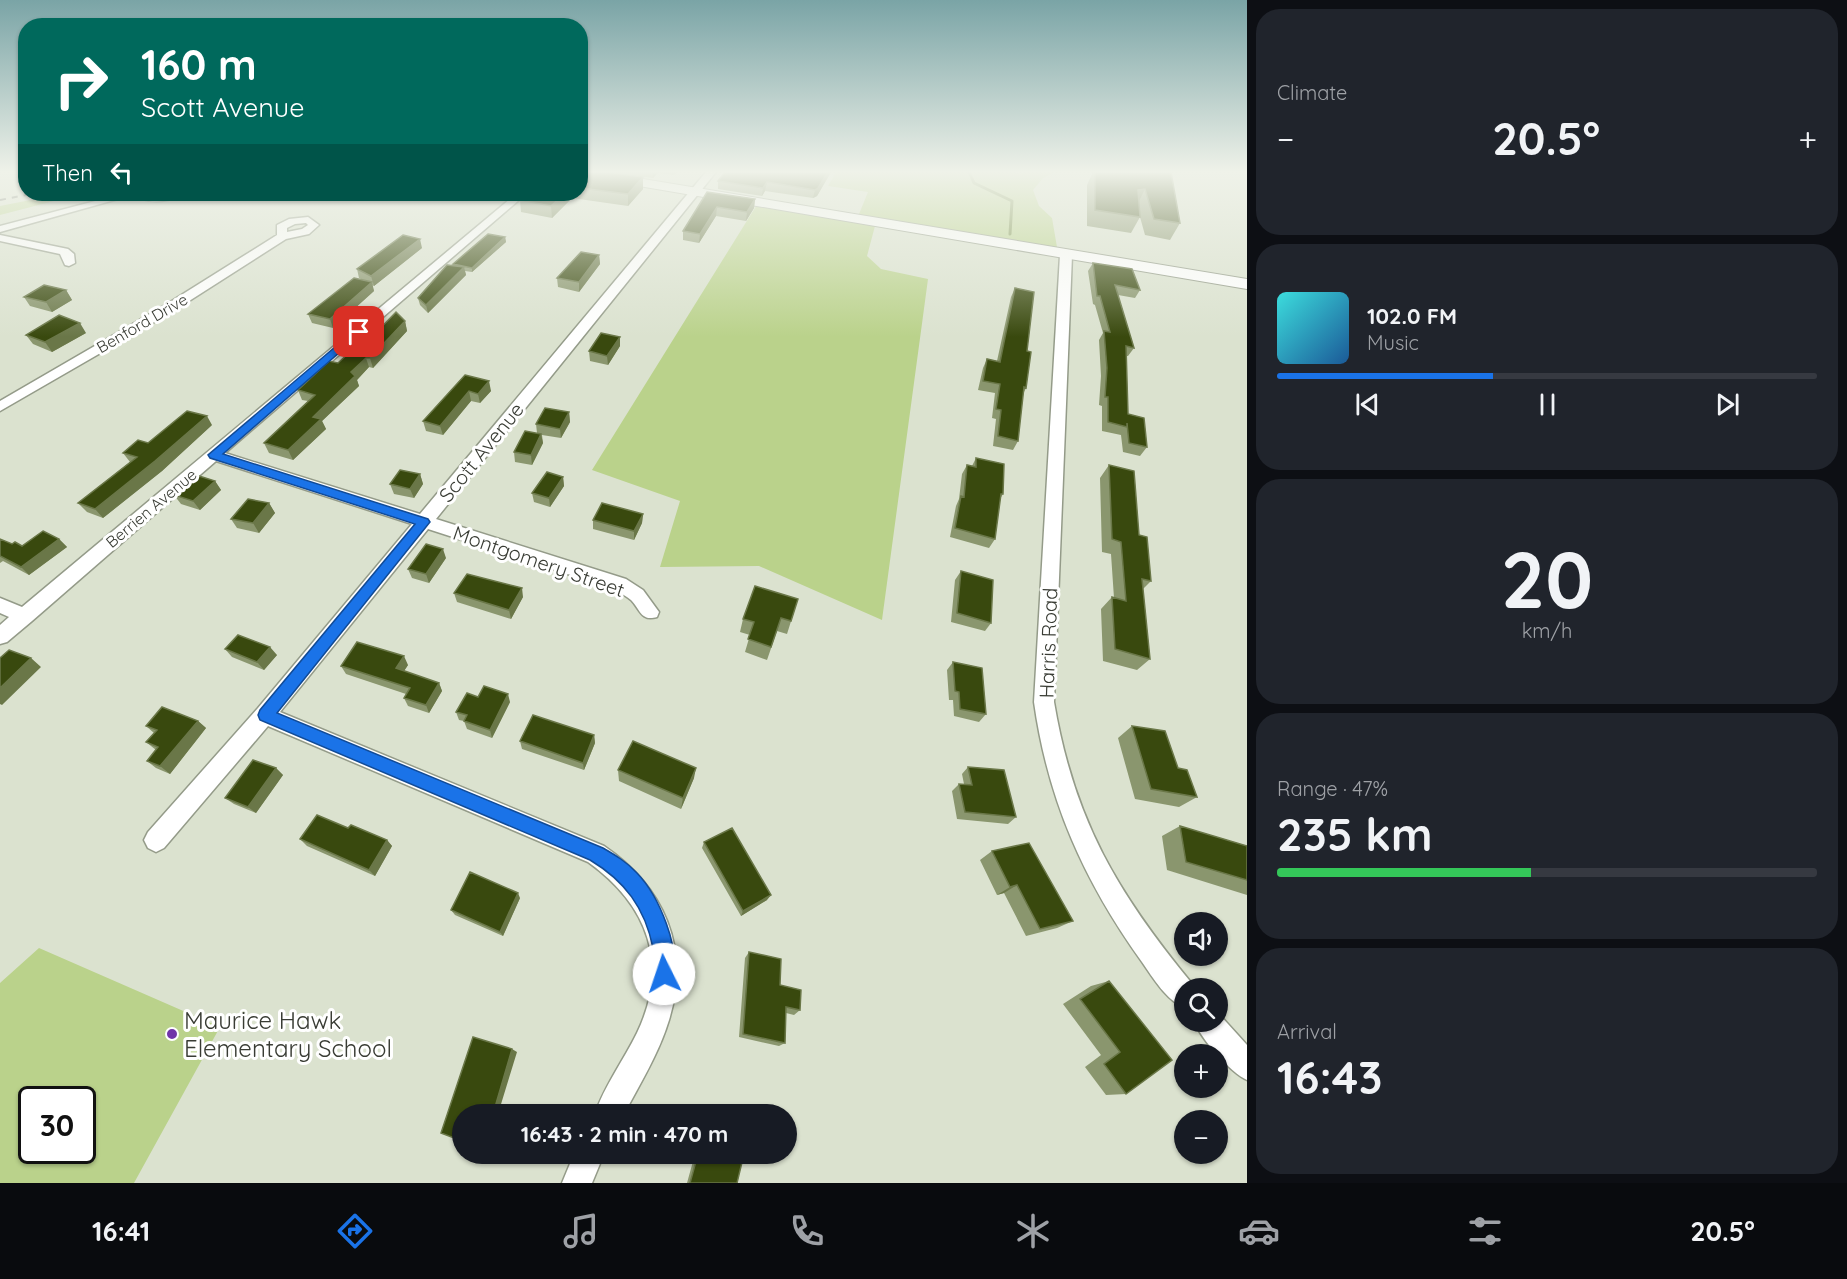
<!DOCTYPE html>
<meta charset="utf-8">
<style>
:root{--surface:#171b24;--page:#20242c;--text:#f1f3f6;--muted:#9ea1a6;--line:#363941;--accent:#1a73e8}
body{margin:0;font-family:Quicksand,sans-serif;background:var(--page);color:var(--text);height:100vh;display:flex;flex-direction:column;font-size:22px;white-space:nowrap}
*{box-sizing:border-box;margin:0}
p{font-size:20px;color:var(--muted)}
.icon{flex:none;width:33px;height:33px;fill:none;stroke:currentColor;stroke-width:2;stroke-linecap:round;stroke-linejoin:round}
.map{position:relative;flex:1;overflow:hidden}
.panel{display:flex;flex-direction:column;gap:9px;padding:9px;background:#0d0f14;width:600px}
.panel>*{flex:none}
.hud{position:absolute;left:18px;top:18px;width:570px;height:183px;border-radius:24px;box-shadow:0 2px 4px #0004;background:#00695c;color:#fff;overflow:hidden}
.buttons{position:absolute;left:1174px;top:912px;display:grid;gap:12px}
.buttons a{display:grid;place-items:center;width:54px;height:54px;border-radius:50%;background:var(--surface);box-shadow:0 2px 4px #0004;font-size:30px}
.speed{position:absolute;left:18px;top:1086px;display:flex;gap:12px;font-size:30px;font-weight:700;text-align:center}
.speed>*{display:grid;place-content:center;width:78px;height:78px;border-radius:50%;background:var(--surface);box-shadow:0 2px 4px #0004;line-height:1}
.speed .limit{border:3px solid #111;border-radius:9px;background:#fff;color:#111}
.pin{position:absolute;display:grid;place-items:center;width:51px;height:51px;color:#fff;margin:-26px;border-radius:12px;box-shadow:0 3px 9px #0006}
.me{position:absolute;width:66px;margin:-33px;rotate:356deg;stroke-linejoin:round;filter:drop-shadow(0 0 4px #0008)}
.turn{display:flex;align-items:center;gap:21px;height:126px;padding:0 24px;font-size:27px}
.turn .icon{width:78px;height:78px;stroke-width:2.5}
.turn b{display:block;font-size:42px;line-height:51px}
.then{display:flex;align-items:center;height:57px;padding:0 24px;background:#0003;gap:12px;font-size:22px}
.big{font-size:45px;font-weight:800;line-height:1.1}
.panel .widget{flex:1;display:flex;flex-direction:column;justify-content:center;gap:9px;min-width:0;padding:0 21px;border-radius:24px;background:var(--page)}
.panel .dial{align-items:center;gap:0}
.dial b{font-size:78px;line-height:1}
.song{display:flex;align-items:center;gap:18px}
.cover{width:72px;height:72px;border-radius:9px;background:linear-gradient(135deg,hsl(180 70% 55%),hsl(210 70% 35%))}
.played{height:6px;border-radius:3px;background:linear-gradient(90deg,var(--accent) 40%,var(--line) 40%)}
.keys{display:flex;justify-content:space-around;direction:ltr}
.heat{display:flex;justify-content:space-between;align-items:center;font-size:33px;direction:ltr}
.charge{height:9px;border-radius:4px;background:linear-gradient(90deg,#34c759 47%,var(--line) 0)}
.trip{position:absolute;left:452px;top:1104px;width:345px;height:60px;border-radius:30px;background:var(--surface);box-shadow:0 2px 4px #0004;font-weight:800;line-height:60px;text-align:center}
.dock{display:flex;height:96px;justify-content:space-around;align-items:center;background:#090b0e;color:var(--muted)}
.dock .icon{width:42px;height:42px}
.dock .current{color:var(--accent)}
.dock b{font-size:27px;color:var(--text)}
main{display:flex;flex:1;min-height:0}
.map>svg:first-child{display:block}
</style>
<main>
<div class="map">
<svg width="1247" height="1183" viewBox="0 0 1247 1183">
<rect width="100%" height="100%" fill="#dbe2cf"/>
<path fill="#bad28b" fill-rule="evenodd" d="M836,172h178l7,2 4,-2h30l-12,6 -10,12 6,16 13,12 6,35 -201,-34 11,-27 -40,-6z
M61,194h20l-81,21v-9z
M758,203l117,23 -8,30 14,13 47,10 -46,341 -123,-54 -99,1 20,-66 -88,-31z
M39,948l181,79 -86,156h-134v-200zM32,1100h50v50h-50z"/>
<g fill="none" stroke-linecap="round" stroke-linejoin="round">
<path stroke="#758c42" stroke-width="3" d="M969,172l5,11 38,18 -2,33"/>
<defs>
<path id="street" d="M706,172h10l-280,347 190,60 17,11 16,22 -2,5c-16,5 -17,-8 -26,-17 -5,-4 -12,-8 -17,-11l-186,-60 -148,183 324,134c60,41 87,102 65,174 -10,33 -29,64 -45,94h-29c9,-28 29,-54 42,-81 33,-69 11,-128 -49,-171l-320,-136 -104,122 -8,4 -8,-4 -4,-8 4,-8 110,-124 154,-184 -196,-63 -184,160 -25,21 -7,2v-19l9,-8 -9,-4v-15l22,9 494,-413h10l-301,259 195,61z
M122,194h14l-136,38v-6z
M308,217l11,8 -10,9 -23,5 -111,71 -175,101v-10l167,-97 110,-69v-10l12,-6zM306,223l2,2 -6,4 -15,3v-4l8,-4z
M0,235l68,14 6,5 1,9 -6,3 -4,-1 -5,-11 -60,-13z
M1066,252l6,3 -18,447c20,119 64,192 140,284l1,2h-10v20c-18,-7 -32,-30 -43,-46 -58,-81 -94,-161 -108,-260l26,-447z
M1218,1013l29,32v35c-16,-7 -47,-42 -52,-58h23z
M574,1154h30l-12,29h-30z"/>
<path id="secondary" d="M580,172h21l646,107v10l-667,-113z
M135,194h49l-2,3c-15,4 -35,9 -47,-3z"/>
</defs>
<use href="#street" stroke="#949b89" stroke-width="3"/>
<use href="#secondary" stroke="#949b89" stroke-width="2"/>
<use href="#street" fill="#fff" fill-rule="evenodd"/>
<use href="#secondary" fill="#fff" fill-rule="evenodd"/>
<path stroke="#63675c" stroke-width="2" stroke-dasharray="6 6" stroke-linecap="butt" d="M0,200l31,-6"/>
</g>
<path fill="#8a966e" d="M580,172l63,5v12l-15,17 -56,-8 -20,20 -31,-6 -1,-12 6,-5v-1h54z
M612,172h65l-3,3 -16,-2 -5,5z
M725,172h106l-14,24 -4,2 -48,-7 -3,5 -44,-7v-8z
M1093,172h78l9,51 -10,17 -25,-5 -5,-18 -9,16 -44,-7v-41z
M707,192l48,7 -1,9 -8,13 -30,-5 -17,27 -16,-3v-9z
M505,237l1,5 -34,30 -7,-1 1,4 -38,38 -8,-8 -2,-7 35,-32v-2z
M422,248l-48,38 -2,-1 2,6 -41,37 -21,-5 -4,-9 55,-34 -4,-2 -2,-9z
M599,255l1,9 -21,28 -21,-5 -1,-9z
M1093,263l47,27 -5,8 -17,-3 16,53 -6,8h-2l2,58 19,33 -7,9 -17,-4 -2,-17 -19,-4v-25l-3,-1 2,-29 -2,-36 4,-7 -8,-28 -2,-1 -5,-33z
M1015,288l12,63 -1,37 -3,6 -5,47 -5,9 -20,-4 3,-27 -4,-1 3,-25 -17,-3 5,-22 4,-9 10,2 14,-64z
M66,290l6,10 -20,12 -22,-6 -6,-9z
M405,321l2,10 -34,37 -4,-1 -12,13 2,6 -37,35 4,8 -33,31 -24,-7 -5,-10 44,-42 -6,-1 -4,-10 63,-42z
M86,333l-34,19 -19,-8 -7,-9z
M620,346l-12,19 -18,-4 -1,-10z
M465,375l26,16 -11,12 -9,-2 -28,34 -17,-4 -3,-10z
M569,412l1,10 -9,16 -19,-3 1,8 -11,22 -17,-3 -1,-10 23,-19 -1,-9z
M212,425l-50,46 -59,47 -16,-6 -9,-9 52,-41 -7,-9 25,-10z
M976,458l27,36 -3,5 -5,40 -6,9 -39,-11 6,-31 3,-7 3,-25 5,-9 5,1z
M1109,465l30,70 12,46 -8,8 7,70 -13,11 -34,-9 -2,-52 11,-12 2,1 -3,-44 -9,-2 -2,-74z
M420,474l3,10 -9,14 -20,-4 -4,-10z
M563,477l1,9 -14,21 -16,-5 -2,-9z
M215,481l6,9 -21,20 -19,-6 -7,-9z
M269,503l6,10 -16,20 -22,-5 -6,-9z
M643,514l-1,9 -8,17 -41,-11v-9z
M0,539l12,5 10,2 37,-7 8,8 -38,28 -26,-14 -3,2z
M446,558l-17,25 -17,-5 -4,-9z
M961,571l30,52 -6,8 -34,-9 4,-42z
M454,593l69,4 -12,22 -54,-17z
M798,599l-11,35 -10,-3 -10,29 -22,-8 5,-17 -10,-3 3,-13z
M225,649l52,6 -13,15 -32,-13z
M953,662l33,52 -7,8 -25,-6 -1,-16h-4l-2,-30z
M408,665l-4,6 35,12 3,8 -13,22 -21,-7 -4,-8 2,-4 -60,-20 -5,-8z
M510,702l-18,36 -25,-9 -3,-8 -5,-1 -3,-8z
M198,721l8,7 -36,46 -14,-6 -9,-7 9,-11 -10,-8 8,-9 -8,-7z
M1132,726l65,71 -18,10 -44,-8 -17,-61z
M594,735l1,8 -11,27 -62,-21 -2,-8z
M968,767l48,50 -8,7 -51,-5 -5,-28 7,-7h5l-2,-10z
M276,768l7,7 -27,38 -22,-9 -9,-6z
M618,770l76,8 -13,31 -62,-28z
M1180,826l67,20v49l-80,-25 -5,-34z
M348,828l39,12 5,6 -17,30 -68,-30 -7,-7z
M704,842l63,58 -26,16 -39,-68z
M992,851l81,70 -16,7 -31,8 -22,-43 -7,2 -17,-35z
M520,898l-17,38 -48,-21 -4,-5z
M749,952l51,58 -6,5 -8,-2 -1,30 -6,3 -40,-9 6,-79z
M1109,981l63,79 -46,34 -20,1 -21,-28 16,-12 -38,-51 28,-18z
M695,1154h49l-7,29h-50z"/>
<path fill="#6a7748" d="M653,172h5l-5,6z
M828,172h3l-14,24 -4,2 2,-8z
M643,177v12l-15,17v-12z
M767,182l-2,9 -3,5 1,-8z
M1145,189l-8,16 1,-15z
M564,194h8v4l-20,20 -1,-12z
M755,199l-1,9 -8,13 1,-9z
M717,207l-1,9 -17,27 1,-9z
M505,237l1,5 -34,30v-4z
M420,239l2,9 -48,38 -3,-10z
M599,255l1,9 -21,28v-10z
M464,267l2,8 -38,38 -2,-8z
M372,282l2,9 -41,37 -3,-9z
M66,290l6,10 -20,12 -6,-10z
M405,321l2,10 -34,37 -3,-10z
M80,323l6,10 -34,19 -7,-10z
M620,337v9l-12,19 -1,-9z
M366,358l3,9 -12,13 2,6 -37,35 4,8 -33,31 -5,-10 25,-33 38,-45z
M489,381l2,10 -11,12 -2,-9z
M469,391l2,10 -28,34 -3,-9z
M569,412l1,10 -9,16 -1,-9z
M207,416l5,9 -50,46 -59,47 -8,-9z
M541,434l2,9 -11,22 -1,-10z
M420,474l3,10 -9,14 -4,-9z
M563,477l1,9 -14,21 -1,-9z
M215,481l6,9 -21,20 -7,-9z
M269,503l6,10 -16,20 -6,-10z
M643,514l-1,9 -8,17v-9z
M59,539l8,8 -38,28 -8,-8z
M443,549l3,9 -17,25 -3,-9z
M522,588l1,9 -12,22 -2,-9z
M270,647l7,8 -13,15 -7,-8z
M404,656l4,9 -8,12 -4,-9z
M31,658l10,9 -39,38 -2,-1v-16z
M439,683l3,8 -13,22 -3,-8z
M508,694l2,8 -18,36 -2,-8z
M198,721l8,7 -36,46 -10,-8z
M594,735l1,8 -11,27 -1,-7z
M276,768l7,7 -27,38 -8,-6z
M696,768l-2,10 -13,31 2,-11z
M387,840l5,6 -17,30 -6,-6z
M1017,885l-13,8 -7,2 13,-8z
M518,893l2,5 -17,38 -3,-4z
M771,895l-4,5 -26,16 2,-5z
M512,1049l5,3 -19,62h-5z"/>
<path fill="#39490e" stroke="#6a7748" stroke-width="1.5" d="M580,172h27l36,5 -15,17 -48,-6z
M725,172h103l-10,16 -3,2 -48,-8 -4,6 -45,-7z
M1095,172h76l9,51 -26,-4 -9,-30 -7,1 2,27 -45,-7z
M707,192l48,7 -8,13 -30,-5 -17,27 -17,-3z
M528,194h36l-13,12 -31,-6z
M488,234l17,3 -33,31 -19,-4z
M403,235l17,4 -49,37 -14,-7z
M581,252l18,3 -20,27 -22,-4z
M1093,263l39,6 8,21 -25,-5 19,63 -8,-2 2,68 16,4 3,29 -18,-4 -2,-20v4l-19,-5v-25h-3l2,-29 -3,-37 6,1 -10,-36h-3z
M447,265l17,2 -38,38 -8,-7z
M354,278l18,4 -42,37 -22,-5z
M44,285l22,5 -20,12 -22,-5z
M1015,288l19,4 -7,59 4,1 -5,36 -2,-1 -6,54 -20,-5 3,-26 -5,-1 4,-25 -17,-3 4,-22 13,3z
M396,312l9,9 -35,37h-4l-15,14 4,4 -42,41 8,2 -33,31 -24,-7 51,-48 -17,-5 31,-29 9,2 17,-16 6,1z
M59,315l21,8 -35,19 -19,-7z
M601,333l19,4 -13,19 -18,-5z
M465,375l24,6 -11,13 -9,-3 -29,35 -17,-5z
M545,408l24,4 -9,17 -24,-5z
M187,411l20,5 -52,45 -60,48 -17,-6 59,-46 -14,-4 15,-13 10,3z
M525,431l16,3 -10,21 -17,-3z
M976,458l28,6 -1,30h-2l-6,45 -40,-11 6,-32 3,1 3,-32 9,2z
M1109,465l25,6 5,64 8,2 4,44 -9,-2 8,80 -35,-10 -3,-52 14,4 -5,-59 -9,-3z
M400,470l20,4 -10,15 -20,-5z
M547,472l16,5 -14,21 -17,-5z
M196,475l19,6 -22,20 -19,-6z
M248,499l21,4 -16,20 -22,-4z
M602,503l41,11 -9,17 -41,-11z
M43,531l16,8 -38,28 -21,-11v-17l12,5 3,-2 7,4z
M426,544l17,5 -17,25 -18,-5z
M961,571l32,9 -2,43 -34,-10z
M467,574l55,14 -13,22 -55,-17z
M755,586l43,13 -7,22 -10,-3 -10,29 -23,-8 6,-17 -11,-3z
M238,635l32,12 -13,15 -32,-13z
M357,642l47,14 -8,12 43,15 -13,22 -22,-7 6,-10 -69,-22z
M9,650l22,8 -31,30v-30z
M953,662l29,6 4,46 -26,-5 -1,-17 -4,-1z
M484,686l24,8 -18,36 -26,-9 3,-6 -11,-3 11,-19 11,4z
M162,707l36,14 -38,45 -13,-5 11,-14 -12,-5 11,-12 -11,-4z
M533,715l61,20 -11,28 -63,-22z
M1132,726l33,5 13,37 9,2 10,27 -46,-8z
M633,741l63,27 -13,30 -65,-28z
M253,760l23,8 -28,39 -23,-9z
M968,767l36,3 12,47 -51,-5 -6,-28 13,1z
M317,815l31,13 3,-3 36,15 -18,30 -69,-31z
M1180,826l67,20v34l-61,-18z
M732,828l39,67 -28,16 -39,-69z
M1029,843l44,78 -33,8 -23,-44 -7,2 -18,-36z
M470,872l48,21 -18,39 -49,-22z
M749,952l32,7 -1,26 21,5 -1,20 -14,-3 -1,36 -42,-9z
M1109,981l63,79 -46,34 -22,-30 16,-12 -40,-53z
M473,1037l39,12 -19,65h-31v27l-21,-8z
M698,1154h46l-7,29h-47z"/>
<linearGradient id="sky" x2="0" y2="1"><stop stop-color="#7aa4a6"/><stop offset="0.51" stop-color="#eff2e9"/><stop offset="1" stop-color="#eff2e9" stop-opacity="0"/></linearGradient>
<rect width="1247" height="337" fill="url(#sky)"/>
<path fill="#1a73e8" stroke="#114b97" stroke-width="1.5" d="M355,330l8,2 -140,122 205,65 2,3 -153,191 326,135c12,7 24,14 34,25 21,22 46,77 34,108l-7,2 -7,-2c-5,-11 -2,-22 -4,-33 -8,-40 -28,-67 -63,-88l-330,-140 -2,-5 2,-5 155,-186 -205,-66 -2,-3z"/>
<circle fill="#7134a9" stroke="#fff" stroke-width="2" cx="172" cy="1034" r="6"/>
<g text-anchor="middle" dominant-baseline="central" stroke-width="6" stroke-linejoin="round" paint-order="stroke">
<g font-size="16" fill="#393c34" stroke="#fff">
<text transform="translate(142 323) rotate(-30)">Benford Drive</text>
<text transform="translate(151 508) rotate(-40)">Berrien Avenue</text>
</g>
<g font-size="20" fill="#393c34" stroke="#fff">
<text transform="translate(481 452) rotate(-51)">Scott Avenue</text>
<text transform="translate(539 561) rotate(19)">Montgomery Street</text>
<text transform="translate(1048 643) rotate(-88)">Harris Road</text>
</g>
<g font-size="24" fill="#393c34" stroke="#fff" text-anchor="start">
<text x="184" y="1020">Maurice Hawk<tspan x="184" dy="28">Elementary School</tspan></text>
</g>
</g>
</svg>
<div class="buttons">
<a><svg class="icon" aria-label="sound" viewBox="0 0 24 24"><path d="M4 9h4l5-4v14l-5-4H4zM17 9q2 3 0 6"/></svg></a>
<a><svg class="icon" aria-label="search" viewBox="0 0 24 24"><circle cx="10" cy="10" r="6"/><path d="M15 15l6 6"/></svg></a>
<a>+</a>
<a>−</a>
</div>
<div class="speed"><div class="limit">30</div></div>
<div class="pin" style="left:359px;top:332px;background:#d93025"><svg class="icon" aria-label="arrive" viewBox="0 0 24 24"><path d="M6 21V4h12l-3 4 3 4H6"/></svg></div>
<svg class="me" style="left:664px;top:974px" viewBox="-20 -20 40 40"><circle r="19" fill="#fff"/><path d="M0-13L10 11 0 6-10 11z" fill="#1a73e8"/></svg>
<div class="trip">16:43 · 2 min · 470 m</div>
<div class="hud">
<div class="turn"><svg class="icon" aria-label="right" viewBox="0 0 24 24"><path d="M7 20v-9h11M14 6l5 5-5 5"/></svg><div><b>160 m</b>Scott Avenue</div></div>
<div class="then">Then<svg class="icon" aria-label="left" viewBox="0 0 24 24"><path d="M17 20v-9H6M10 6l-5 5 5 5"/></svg></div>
</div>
</div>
<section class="panel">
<div class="widget"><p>Climate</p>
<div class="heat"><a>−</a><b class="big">20.5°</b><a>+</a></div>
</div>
<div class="widget">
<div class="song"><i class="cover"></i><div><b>102.0 FM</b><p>Music</p></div></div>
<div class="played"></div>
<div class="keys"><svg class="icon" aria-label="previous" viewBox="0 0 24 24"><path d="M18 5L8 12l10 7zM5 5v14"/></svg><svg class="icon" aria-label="pause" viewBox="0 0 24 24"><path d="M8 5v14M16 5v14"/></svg><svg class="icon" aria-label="next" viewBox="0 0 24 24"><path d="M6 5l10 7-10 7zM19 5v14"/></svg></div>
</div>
<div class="widget dial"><b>20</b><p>km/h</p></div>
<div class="widget"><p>Range · 47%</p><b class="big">235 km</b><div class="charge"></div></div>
<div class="widget"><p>Arrival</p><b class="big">16:43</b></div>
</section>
</main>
<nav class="dock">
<b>16:41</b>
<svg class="icon current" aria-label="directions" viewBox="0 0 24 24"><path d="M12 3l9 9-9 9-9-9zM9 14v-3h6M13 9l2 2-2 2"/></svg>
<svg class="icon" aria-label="music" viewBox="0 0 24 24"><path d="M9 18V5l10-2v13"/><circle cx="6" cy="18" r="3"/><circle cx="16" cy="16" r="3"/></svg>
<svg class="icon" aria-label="phone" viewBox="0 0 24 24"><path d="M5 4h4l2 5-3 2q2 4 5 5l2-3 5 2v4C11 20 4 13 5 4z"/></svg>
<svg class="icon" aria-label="climate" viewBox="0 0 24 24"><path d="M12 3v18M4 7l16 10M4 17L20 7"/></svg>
<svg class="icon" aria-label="car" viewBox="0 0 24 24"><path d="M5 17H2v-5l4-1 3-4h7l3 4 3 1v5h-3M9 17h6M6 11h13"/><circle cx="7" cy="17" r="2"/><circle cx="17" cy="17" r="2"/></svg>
<svg class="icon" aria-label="filters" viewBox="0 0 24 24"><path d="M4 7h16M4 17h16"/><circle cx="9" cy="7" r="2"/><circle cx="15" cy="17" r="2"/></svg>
<b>20.5°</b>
</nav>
